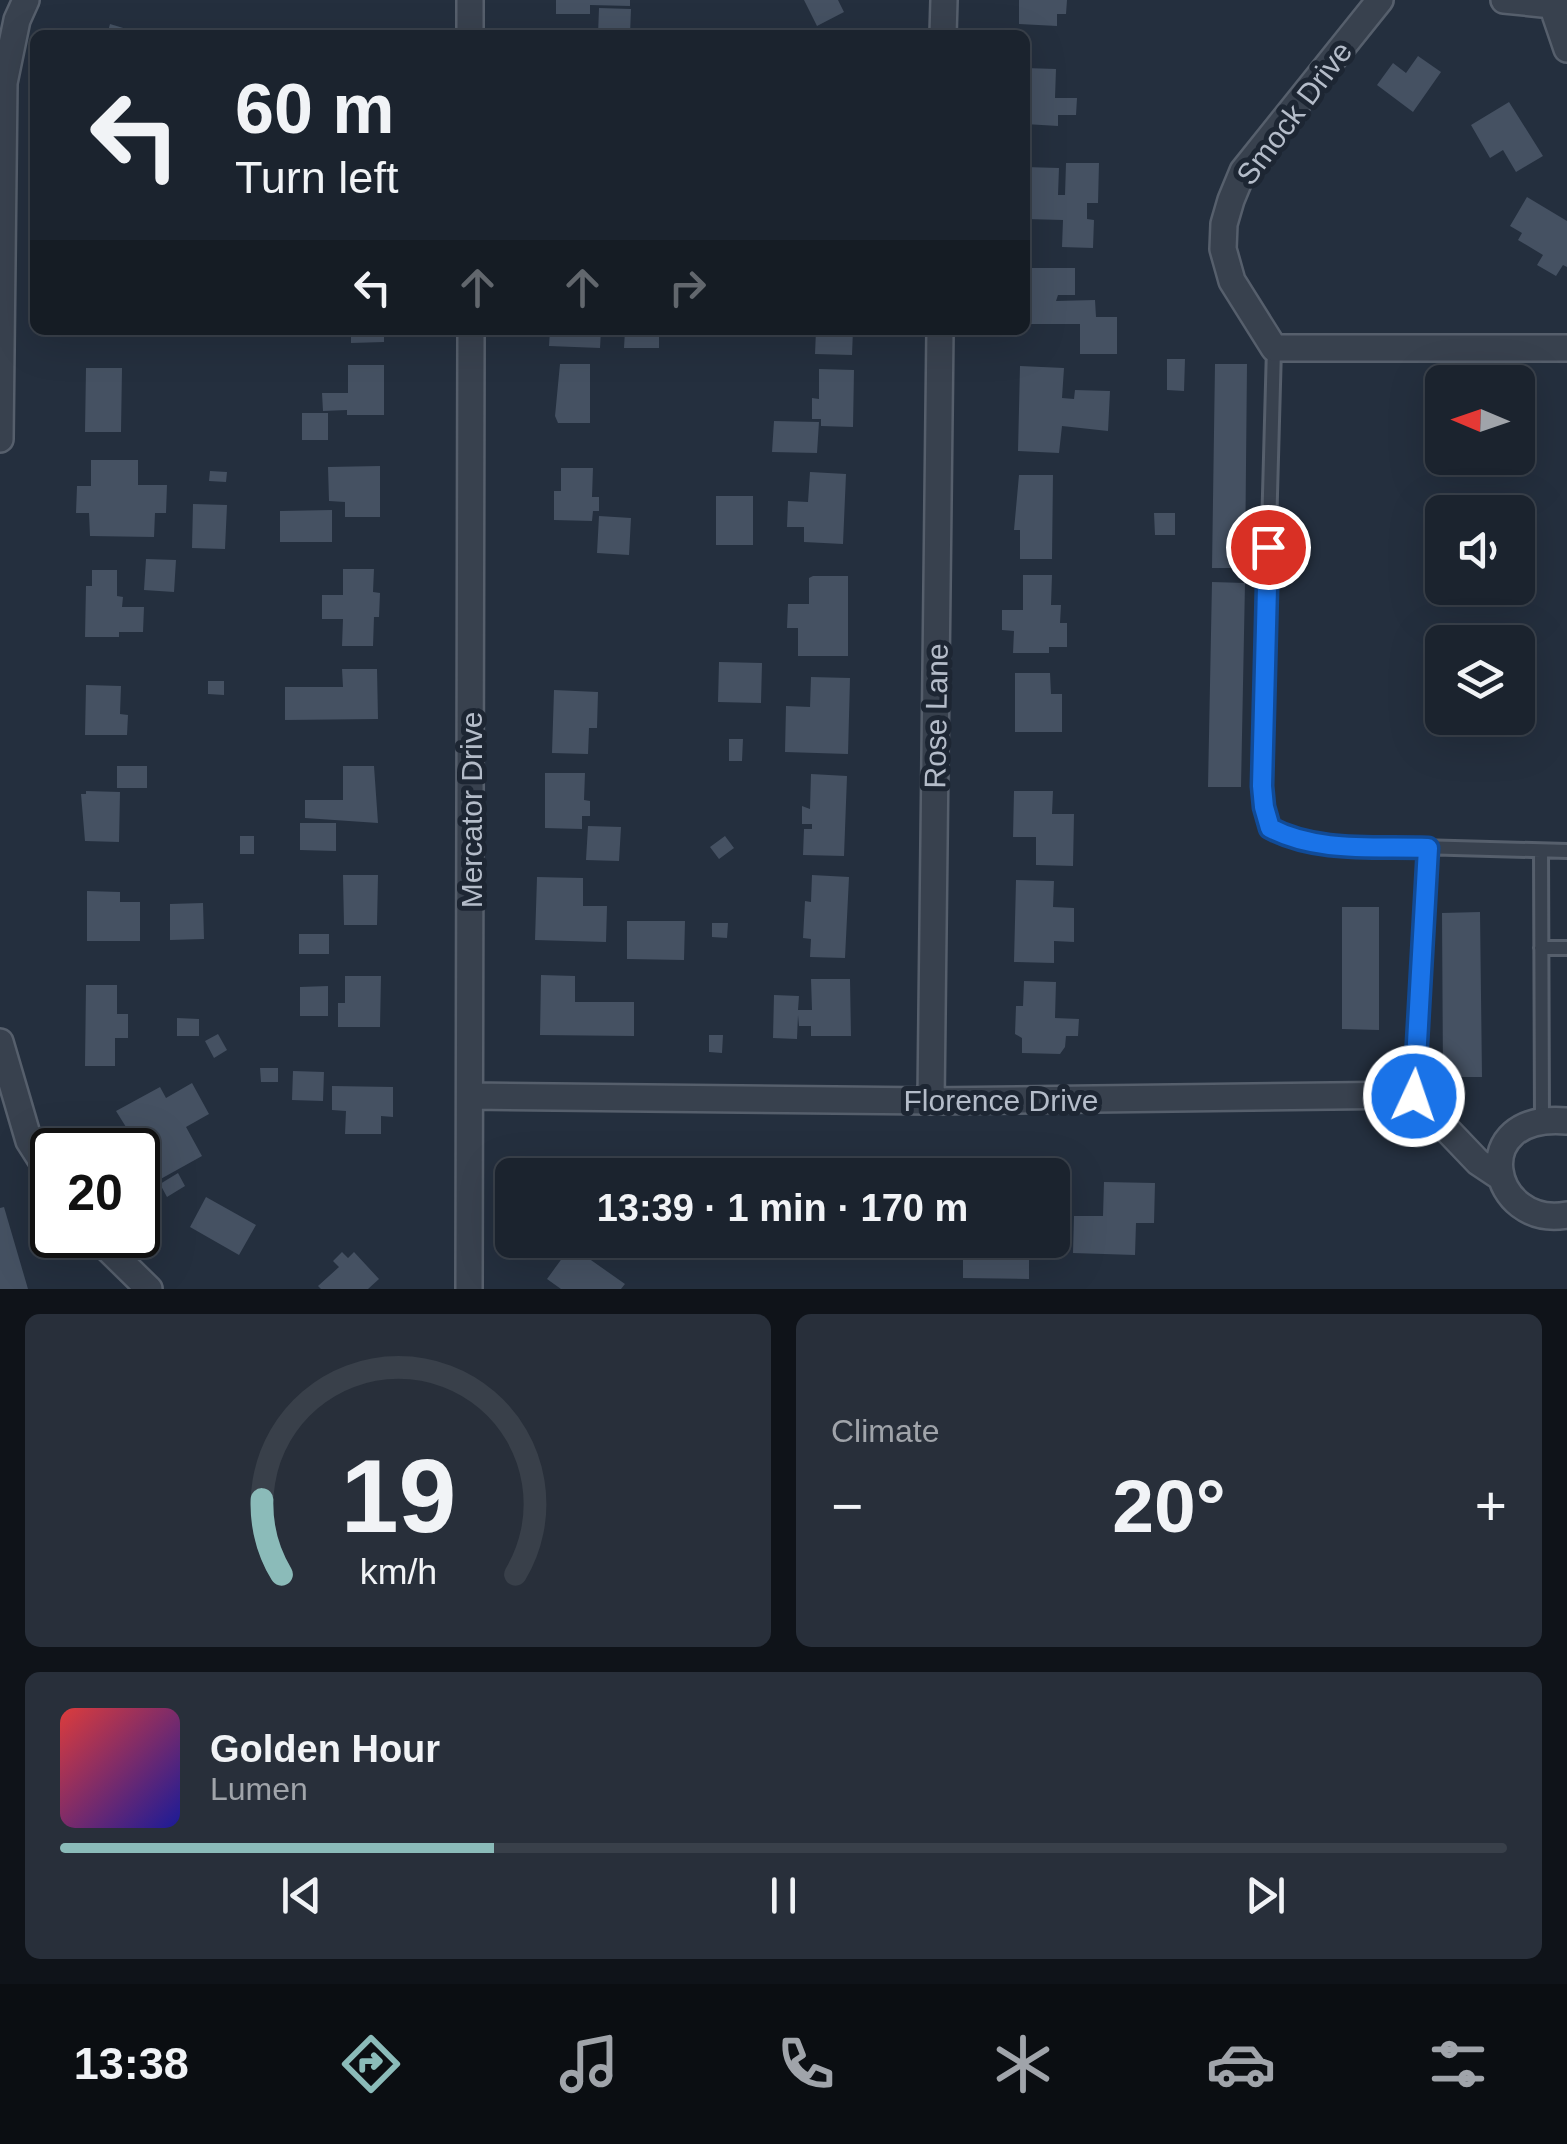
<!DOCTYPE html>
<meta charset="utf-8">
<style>
:root{--surface:#1b232e;--page:#282f3a;--text:#f1f3f6;--muted:#a0a4aa;--line:#39404a;--accent:#8bbbb9}
body{margin:0;font-family:Arial,sans-serif;background:var(--page);color:var(--text);height:100vh;display:flex;flex-direction:column;font-size:38px;white-space:nowrap}
*{box-sizing:border-box;margin:0}
p{font-size:32px;color:var(--muted)}
.icon{flex:none;width:55px;height:55px;fill:none;stroke:currentColor;stroke-width:2;stroke-linecap:round;stroke-linejoin:round}
.map{position:relative;height:1289px;overflow:hidden}
.details{display:flex;flex-direction:column;gap:25px;padding:25px;background:#0f1319;flex:1}
.details>*{flex:none}
.top-card{position:absolute;left:30px;top:30px;width:1000px;height:305px;border-radius:15px;box-shadow:0 10px 40px #0002,0 0 0 2px var(--line);background:#1b232e;color:var(--text);overflow:hidden}
.needle{width:65px;rotate:272deg}
.controls{position:absolute;left:1425px;top:365px;display:grid;gap:20px}
.controls a{display:grid;place-items:center;width:110px;height:110px;border-radius:15px;background:var(--surface);box-shadow:0 10px 40px #0002,0 0 0 2px var(--line);font-size:50px}
.speed{position:absolute;left:30px;top:1128px;display:flex;gap:20px;font-size:50px;font-weight:700;text-align:center}
.speed>*{display:grid;place-content:center;width:130px;height:130px;border-radius:50%;background:var(--surface);box-shadow:0 10px 40px #0002,0 0 0 2px var(--line);line-height:1}
.speed .limit{border:5px solid #111;border-radius:15px;background:#fff;color:#111}
.pin{position:absolute;display:grid;place-items:center;width:85px;height:85px;color:#fff;margin:-42px;border:5px solid #fff;border-radius:50%;box-shadow:0 2px 10px #0007}
.me{position:absolute;width:110px;margin:-55px;rotate:3deg;stroke-linejoin:round;filter:drop-shadow(0 0 8px #0008)}
.turn{display:flex;align-items:center;gap:35px;height:210px;padding:0 40px;font-size:45px}
.turn .icon{width:130px;height:130px;stroke-width:2.5}
.turn b{display:block;font-size:70px;line-height:85px}
.lanes{display:flex;align-items:center;height:95px;padding:0 40px;background:#0003;justify-content:center;gap:50px;direction:ltr}
.lanes .off{opacity:.35}
.big{font-size:75px;font-weight:700;line-height:1.1}
.details .widget{flex:1;display:flex;flex-direction:column;justify-content:center;gap:15px;min-width:0;padding:0 35px;border-radius:15px;background:var(--page)}
.details .dial{align-items:center;gap:0}
.dial svg{height:260px;overflow:visible;fill:none;stroke:var(--line);stroke-width:7;stroke-linecap:round;text-anchor:middle}
.dial text{fill:var(--text);stroke:none}
.song{display:flex;align-items:center;gap:30px}
.cover{width:120px;height:120px;border-radius:15px;background:linear-gradient(135deg,hsl(0 70% 55%),hsl(240 70% 35%))}
.played{height:10px;border-radius:5px;background:linear-gradient(90deg,var(--accent) 30%,var(--line) 30%)}
.keys{display:flex;justify-content:space-around;direction:ltr}
.heat{display:flex;justify-content:space-between;align-items:center;font-size:55px;direction:ltr}
.details .tiles{flex:1;display:grid;gap:25px;grid-template-columns:1fr 1fr}
.widget:last-child{grid-column:span 2}
.trip{position:absolute;left:495px;top:1158px;width:575px;height:100px;border-radius:15px;background:var(--surface);box-shadow:0 10px 40px #0002,0 0 0 2px var(--line);font-weight:700;line-height:100px;text-align:center}
.tabs{display:flex;height:160px;justify-content:space-around;align-items:center;background:#0b0e12;color:var(--muted)}
.tabs .icon{width:70px;height:70px}
.tabs .current{color:var(--accent)}
.tabs b{font-size:45px;color:var(--text)}
.map>svg:first-child{display:block}
</style>
<div class="map">
<svg width="1567" height="1289" viewBox="0 0 1567 1289">
<rect width="100%" height="100%" fill="#242f3e"/>
<path fill="#455162" d="M556,0h74v6l-40,-1v9h-34z
M804,0h34l6,12 -27,14z
M1019,0h48l-1,14h-9v12l-38,-2z
M599,8l32,1 -1,26h-32z
M110,24l33,10v1h-36z
M1418,56l23,16 -28,40 -36,-27 16,-22 13,10z
M1025,68l31,1 -1,29h22l-1,17h-18v11l-33,-2z
M1509,102l34,54 -27,16 -13,-22 -13,8 -19,-33z
M1066,163h33l-1,40h-11v16l7,1 -1,28 -31,-1 1,-27 -38,-1v-52l34,1 -1,27h7z
M1527,197l40,24v46l-4,-2 -7,11 -19,-11 6,-10 -25,-15 4,-7 -12,-7z
M1025,268h50v27h-17l-2,6 39,-1 1,17h21v37h-37v-30h-55z
M351,330h33v12l-33,1z
M550,330h51l-1,18 -51,-2z
M625,330h34v18h-35z
M816,330h37l-1,25 -37,-1z
M1167,359h18l-1,32 -17,-1z
M560,364h30v59h-32l-3,-7z
M1215,364h32l-2,204h-33z
M348,365h36v50h-37v-5l-24,1 -1,-18h26z
M1020,366l44,2 -2,30 12,1 1,-9 35,1 -2,40 -46,-5 -3,27 -41,-2z
M86,368h36l-1,64h-36z
M819,369l35,1 -1,57 -32,-1v-7h-9v-21l7,1z
M302,413h26v27h-26z
M774,421l45,1 -2,31 -45,-1z
M91,460h47v25h29l-1,28h-11l-1,24 -64,-1 -1,-23h-13l1,-27h14z
M380,466v51h-35v-15l-16,-1 -1,-34z
M561,468h32l-1,29h7v14h-6l-1,10 -38,-1v-29h7z
M210,471l17,1 -1,10 -17,-1z
M810,472l36,2 -3,70 -39,-2v-15h-17l1,-26 20,1z
M1019,475h34l-1,84h-32v-29h-6z
M716,496h37v49h-37z
M193,504l34,1 -2,44 -33,-1z
M332,510v32h-52v-31z
M1154,513h21v22h-20z
M599,516l32,2 -2,37 -32,-2z
M146,559l30,1 -2,32 -30,-2z
M343,569h31l-1,23 7,1 -1,24h-5l-1,29h-31l1,-27h-21v-24h21z
M92,570h25v26l6,1 -1,10h22l-1,25h-24v5h-34l1,-51h6z
M1023,575h29l-1,30h10l-1,18h7v24h-18v6h-36l1,-22 -12,-1v-20h21z
M813,576h35v80h-50v-28h-11l1,-24h21v-26z
M1212,582l33,1 -4,204h-33z
M719,662l43,1 -1,40 -43,-1z
M342,669h35l1,50 -93,1v-33h58z
M1015,673h35l1,21h11v38h-47z
M811,677l39,1 -2,76 -63,-2 1,-46 24,1z
M208,681h16v14l-16,-1z
M86,685l35,1 -1,28 8,1 -1,20h-42z
M554,690l44,2 -1,36h-8l-1,26 -36,-1z
M729,739h14l-1,22h-13z
M117,766h30v22h-30z
M343,766h31l4,57 -73,-5v-18h38z
M545,773h40l-1,27 6,1v15h-8v13l-37,-1z
M811,774l36,2 -3,80 -41,-1 1,-26h8v-5h-10v-18l8,3z
M86,791l34,1 -1,50 -34,-1 -4,-47h5z
M1014,791h39l-1,23h22l-1,52 -37,-1v-28h-23z
M300,823h36v28l-36,-1z
M588,826l33,1 -2,34 -33,-1z
M240,836h14v18h-14z
M725,836l9,12 -15,11 -9,-12z
M343,875h35l-1,50h-33z
M812,875l37,2 -4,81 -35,-1 1,-18 -8,-1 2,-37 6,1z
M537,877l46,1v28h24l-1,36 -71,-2z
M1016,880l38,1 -1,26 21,1v34l-20,-1v22l-40,-1z
M87,891l33,1v10h20v39h-53z
M203,903l1,36 -34,1v-36z
M1342,907h37v123l-37,-1z
M1480,912l2,165h-39l-1,-164z
M627,921h58l-1,39 -57,-1z
M712,923h16l-1,15 -15,-1z
M299,934h30v20h-30z
M541,975l34,1v26h59v34l-94,-1z
M345,976h36l-1,51h-42v-24h7z
M811,979h39l1,57h-40v-10h-12l-1,-11 -1,24 -24,-1 1,-43 25,1 -1,14h14z
M1024,981l32,1 -1,36 24,1 -1,17h-12l-1,11 -5,7 -38,-1v-15l-7,-4 1,-28h7z
M86,985h31v29h11v24h-13v28h-30z
M328,986v30h-28v-29z
M177,1018l22,1v17h-22z
M218,1034l9,16 -13,8 -9,-17z
M709,1035h14l-1,18 -13,-1z
M260,1068h18v14h-17z
M293,1071l31,1 -1,29 -31,-1z
M192,1083l17,31 -23,13 16,29 -45,25 -15,-27 -4,2v-6h-16l-9,-16 13,-7 -10,-16 44,-24 6,11z
M332,1086l61,1v30l-12,-1v18h-36l1,-23 -14,-1z
M178,1173l7,13 -18,11 -7,-13z
M1104,1182l51,1 -1,40h-18l-1,32 -62,-2 1,-37h29z
M206,1197l50,28 -17,30 -49,-28z
M4,1207l24,82h-28v-81z
M567,1240h41l-12,19z
M889,1240h31v20l-32,-1z
M963,1240h66v39l-66,-1z
M571,1246l54,38 -4,5h-60l-14,-10z
M342,1252l6,6 6,-6 25,27 -11,10h-47l-3,-3 21,-19 -6,-6z"/>
<g fill="none" stroke-linecap="round" stroke-linejoin="round">
<defs>
<path id="service" d="M1274,348l-12,438 2,21 6,20 20,11 21,6 256,7
M1541,851l1,268
M1541,948h26
M1414,1095l14,-247"/>
<path id="minor" d="M470,0v35
M1380,0l-137,171 -12,29 -7,24 -1,25 9,32 42,67h293
M1504,0l48,5 15,-4
M1552,5l15,44
M943,35l1,-35
M0,439l4,-356 13,-63 9,-20
M0,1042l29,99 23,36
M471,1096l460,5 483,-6 64,67 21,14
M931,1101l9,-771
M1567,1121c-102,-9 -77,108 0,94
M94,1235l55,54
M469,1289l2,-959"/>
</defs>
<use href="#service" stroke="#565f6c" stroke-width="18"/>
<use href="#minor" stroke="#565f6c" stroke-width="30"/>
<use href="#service" stroke="#38414e" stroke-width="12"/>
<use href="#minor" stroke="#38414e" stroke-width="25"/>
</g>
<g fill="none" stroke-linecap="round" stroke-linejoin="round">
<defs>
<path id="route" d="M1268,547l-6,239 2,21 6,21c47,25 106,18 158,20l-14,248"/>
</defs>
<use href="#route" stroke="#114b97" stroke-width="25"/>
<use href="#route" stroke="#1a73e8" stroke-width="18"/>
</g>
<g text-anchor="middle" dominant-baseline="central" stroke-width="10" stroke-linejoin="round" paint-order="stroke">
<g font-size="30" fill="#b4bcc9" stroke="#1d2633">
<text transform="translate(1294 113) rotate(-53)">Smock Drive</text>
<text transform="translate(936 716) rotate(-89)">Rose Lane</text>
<text transform="translate(471 810) rotate(-90)">Mercator Drive</text>
<text x="1001" y="1100">Florence Drive</text>
</g>
</g>
</svg>
<div class="controls">
<a><svg class="needle" viewBox="-14 -14 28 28"><path d="M0-13l5 13h-10z" fill="#e53935"/><path d="M0 13l5-13h-10z" fill="#a0a4aa"/></svg></a>
<a><svg class="icon" aria-label="sound" viewBox="0 0 24 24"><path d="M4 9h4l5-4v14l-5-4H4zM17 9q2 3 0 6"/></svg></a>
<a><svg class="icon" aria-label="layers" viewBox="0 0 24 24"><path d="M12 4l9 5-9 5-9-5zM3 14l9 5 9-5"/></svg></a>
</div>
<div class="speed"><div class="limit">20</div></div>
<div class="pin" style="left:1268px;top:547px;background:#d93025"><svg class="icon" aria-label="arrive" viewBox="0 0 24 24"><path d="M6 21V4h12l-3 4 3 4H6"/></svg></div>
<svg class="me" style="left:1414px;top:1096px" viewBox="-20 -20 40 40"><circle r="17" fill="#1a73e8" stroke="#fff" stroke-width="3"/><path d="M0-11L8 9 0 5-8 9z" fill="#fff"/></svg>
<div class="trip">13:39 · 1 min · 170 m</div>
<div class="top-card">
<div class="turn"><svg class="icon" aria-label="left" viewBox="0 0 24 24"><path d="M17 20v-9H6M10 6l-5 5 5 5"/></svg><div><b>60 m</b>Turn left</div></div>
<div class="lanes"><svg class="icon" aria-label="left" viewBox="0 0 24 24"><path d="M17 20v-9H6M10 6l-5 5 5 5"/></svg><svg class="icon off" aria-label="ahead" viewBox="0 0 24 24"><path d="M12 20V5M6 11l6-6 6 6"/></svg><svg class="icon off" aria-label="ahead" viewBox="0 0 24 24"><path d="M12 20V5M6 11l6-6 6 6"/></svg><svg class="icon off" aria-label="right" viewBox="0 0 24 24"><path d="M7 20v-9h11M14 6l5 5-5 5"/></svg></div>
</div>
</div>
<section class="details">
<div class="tiles">
<div class="widget dial"><svg viewBox="0 0 100 80">
<path d="M14 69A42 42 0 1 1 86 69"/>
<path d="M14 69A42 42 0 0 1 8 46" stroke="#8bbbb9"/>
<text x="50" y="56" font-size="32" font-weight="700">19</text>
<text x="50" y="72" font-size="11">km/h</text>
</svg></div>
<div class="widget"><p>Climate</p>
<div class="heat"><a>−</a><b class="big">20°</b><a>+</a></div>
</div>
<div class="widget">
<div class="song"><i class="cover"></i><div><b>Golden Hour</b><p>Lumen</p></div></div>
<div class="played"></div>
<div class="keys"><svg class="icon" aria-label="previous" viewBox="0 0 24 24"><path d="M18 5L8 12l10 7zM5 5v14"/></svg><svg class="icon" aria-label="pause" viewBox="0 0 24 24"><path d="M8 5v14M16 5v14"/></svg><svg class="icon" aria-label="next" viewBox="0 0 24 24"><path d="M6 5l10 7-10 7zM19 5v14"/></svg></div>
</div>
</div>
</section>
<nav class="tabs">
<b>13:38</b>
<svg class="icon current" aria-label="directions" viewBox="0 0 24 24"><path d="M12 3l9 9-9 9-9-9zM9 14v-3h6M13 9l2 2-2 2"/></svg>
<svg class="icon" aria-label="music" viewBox="0 0 24 24"><path d="M9 18V5l10-2v13"/><circle cx="6" cy="18" r="3"/><circle cx="16" cy="16" r="3"/></svg>
<svg class="icon" aria-label="phone" viewBox="0 0 24 24"><path d="M5 4h4l2 5-3 2q2 4 5 5l2-3 5 2v4C11 20 4 13 5 4z"/></svg>
<svg class="icon" aria-label="climate" viewBox="0 0 24 24"><path d="M12 3v18M4 7l16 10M4 17L20 7"/></svg>
<svg class="icon" aria-label="car" viewBox="0 0 24 24"><path d="M5 17H2v-5l4-1 3-4h7l3 4 3 1v5h-3M9 17h6M6 11h13"/><circle cx="7" cy="17" r="2"/><circle cx="17" cy="17" r="2"/></svg>
<svg class="icon" aria-label="filters" viewBox="0 0 24 24"><path d="M4 7h16M4 17h16"/><circle cx="9" cy="7" r="2"/><circle cx="15" cy="17" r="2"/></svg>
</nav>
